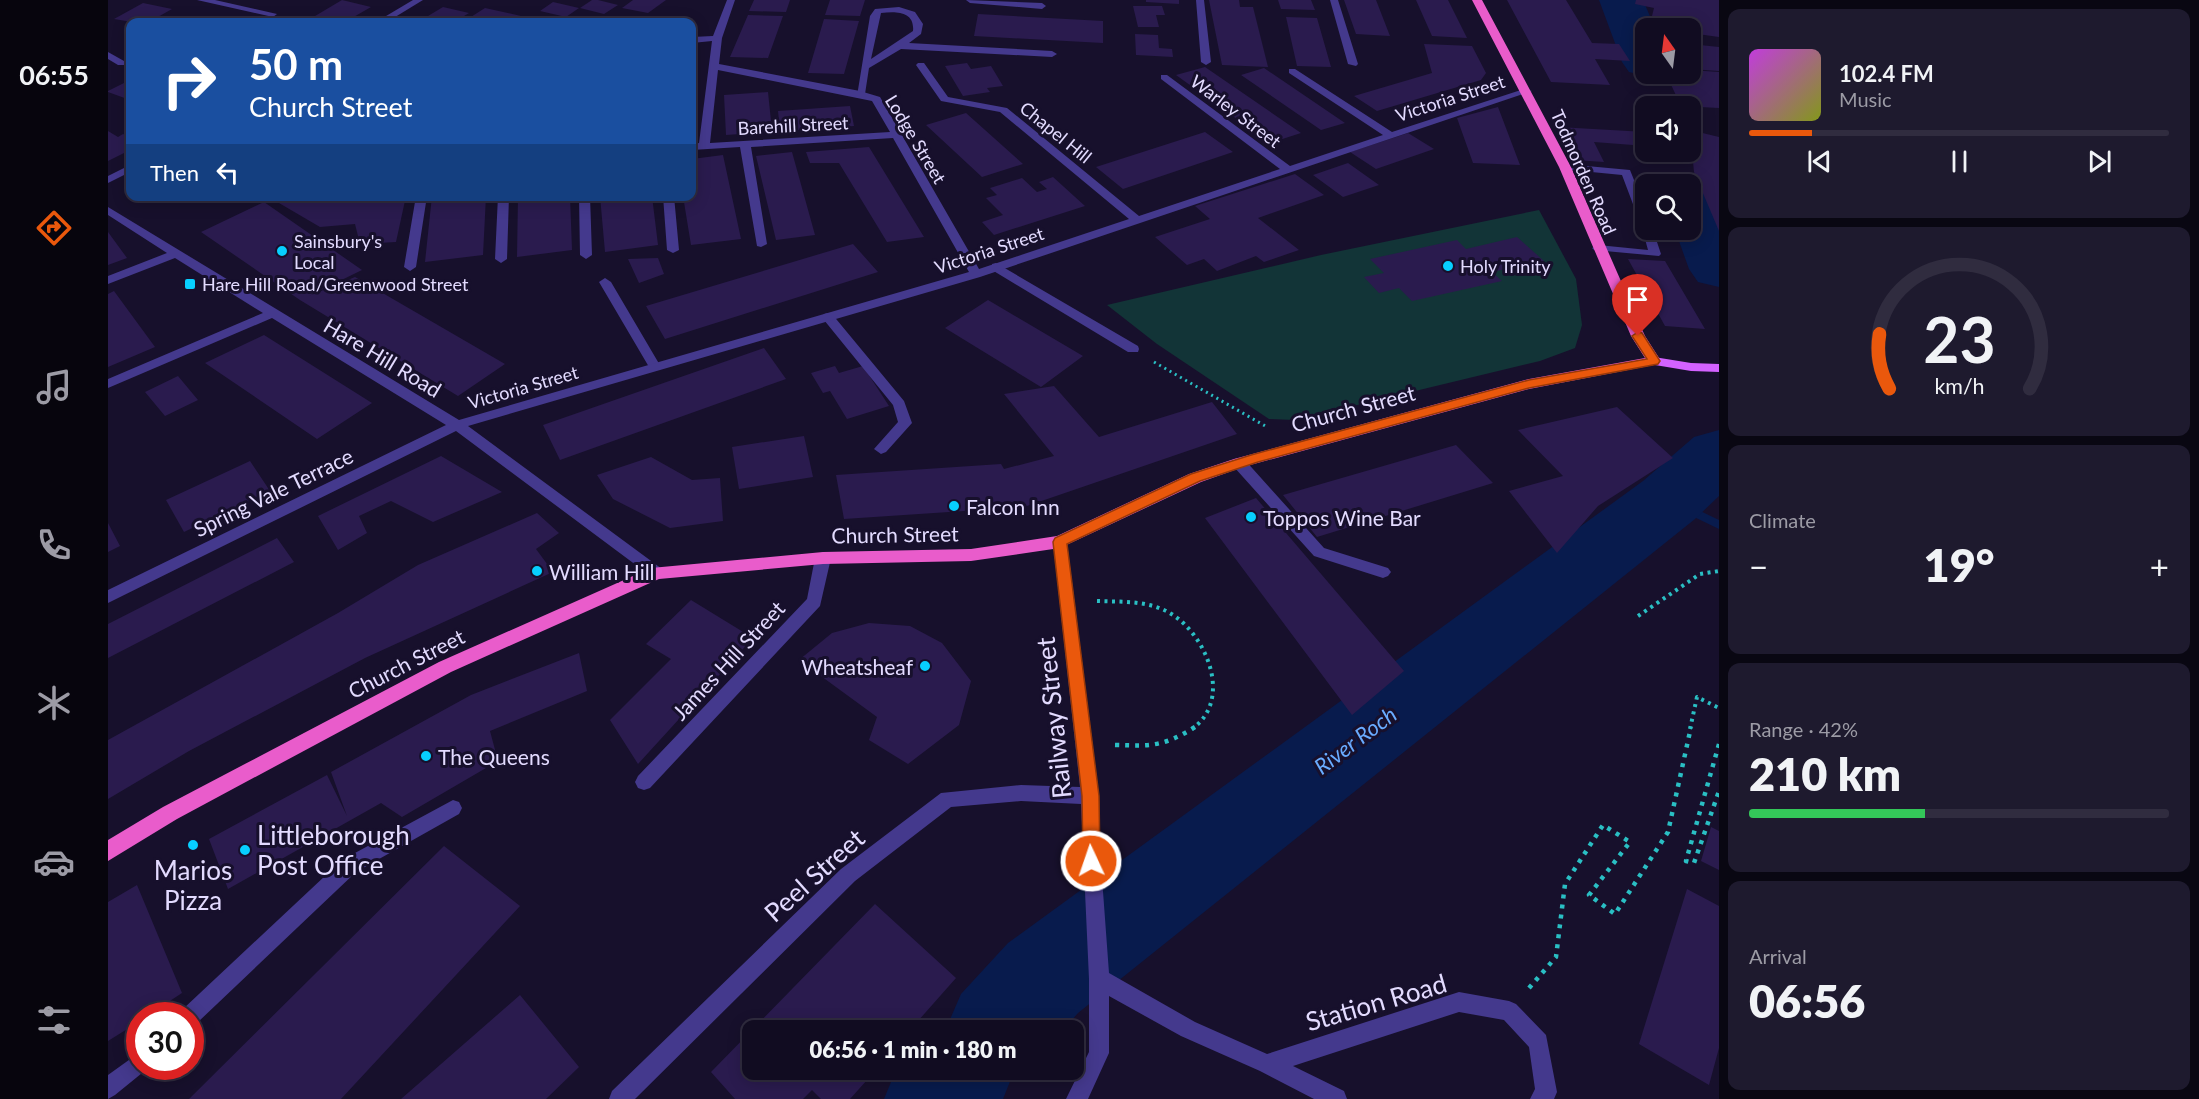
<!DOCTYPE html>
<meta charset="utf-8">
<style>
:root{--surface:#110c21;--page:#1e1a2e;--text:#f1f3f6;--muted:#9c9ba5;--line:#302c3f;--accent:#ea580c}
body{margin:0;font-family:Lato,sans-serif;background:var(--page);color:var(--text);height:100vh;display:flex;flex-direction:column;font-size:22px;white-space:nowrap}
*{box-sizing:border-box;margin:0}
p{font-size:20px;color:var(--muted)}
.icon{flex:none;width:33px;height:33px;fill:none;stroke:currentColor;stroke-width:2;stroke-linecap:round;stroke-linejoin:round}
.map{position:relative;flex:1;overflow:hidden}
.side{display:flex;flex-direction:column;gap:9px;padding:9px;background:#090712;width:480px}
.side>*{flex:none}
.hud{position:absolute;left:18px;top:18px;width:570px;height:183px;border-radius:12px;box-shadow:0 3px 15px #0003,0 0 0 2px var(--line);background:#1a4fa0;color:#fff;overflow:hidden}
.needle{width:39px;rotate:346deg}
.fabs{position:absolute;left:1527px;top:18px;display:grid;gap:12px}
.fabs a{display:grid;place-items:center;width:66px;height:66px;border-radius:12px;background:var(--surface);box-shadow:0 3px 15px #0003,0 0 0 2px var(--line);font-size:30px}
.speed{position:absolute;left:18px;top:1002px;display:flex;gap:12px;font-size:30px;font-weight:700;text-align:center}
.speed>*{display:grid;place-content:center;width:78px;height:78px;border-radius:50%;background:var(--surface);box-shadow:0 3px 15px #0003,0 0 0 2px var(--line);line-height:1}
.speed .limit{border:9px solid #d22;background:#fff;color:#111}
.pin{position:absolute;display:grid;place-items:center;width:51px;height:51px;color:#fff;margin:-62px -26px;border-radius:50% 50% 50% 0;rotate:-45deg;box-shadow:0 0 6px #0007}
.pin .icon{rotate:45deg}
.me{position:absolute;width:66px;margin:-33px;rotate:357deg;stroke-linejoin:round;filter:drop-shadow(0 0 4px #0008)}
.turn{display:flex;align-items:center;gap:21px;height:126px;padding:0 24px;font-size:27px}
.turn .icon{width:78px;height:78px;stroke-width:2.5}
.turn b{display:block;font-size:42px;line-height:51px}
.then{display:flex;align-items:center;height:57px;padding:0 24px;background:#0003;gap:12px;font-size:22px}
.big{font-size:45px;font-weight:800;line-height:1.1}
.side .widget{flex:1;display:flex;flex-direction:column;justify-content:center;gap:9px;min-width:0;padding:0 21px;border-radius:12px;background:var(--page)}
.side .dial{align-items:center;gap:0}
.dial svg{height:156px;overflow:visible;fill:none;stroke:var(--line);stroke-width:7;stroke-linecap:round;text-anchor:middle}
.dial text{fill:var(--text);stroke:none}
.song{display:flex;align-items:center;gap:18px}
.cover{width:72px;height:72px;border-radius:9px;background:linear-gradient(135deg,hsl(290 70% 55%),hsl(70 70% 35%))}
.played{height:6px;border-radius:3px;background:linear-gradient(90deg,var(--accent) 15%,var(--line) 15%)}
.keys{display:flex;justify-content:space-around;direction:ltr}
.heat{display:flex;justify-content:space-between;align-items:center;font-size:33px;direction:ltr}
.charge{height:9px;border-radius:4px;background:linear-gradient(90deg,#34c759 42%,var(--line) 0)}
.trip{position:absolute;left:634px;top:1020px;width:342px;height:60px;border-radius:12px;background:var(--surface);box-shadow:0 3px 15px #0003,0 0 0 2px var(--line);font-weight:800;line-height:60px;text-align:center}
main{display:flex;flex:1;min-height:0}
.menu{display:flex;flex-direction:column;width:108px;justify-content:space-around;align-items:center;background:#07050d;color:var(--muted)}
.menu .icon{width:42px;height:42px}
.menu .current{color:var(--accent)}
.menu b{font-size:27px;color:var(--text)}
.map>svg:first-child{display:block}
</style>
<main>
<nav class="menu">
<b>06:55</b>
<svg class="icon current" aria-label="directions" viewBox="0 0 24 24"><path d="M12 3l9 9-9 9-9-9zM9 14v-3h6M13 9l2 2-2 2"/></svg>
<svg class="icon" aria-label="music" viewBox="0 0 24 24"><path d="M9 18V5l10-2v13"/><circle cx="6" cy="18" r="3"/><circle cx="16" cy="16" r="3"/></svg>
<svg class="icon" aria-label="phone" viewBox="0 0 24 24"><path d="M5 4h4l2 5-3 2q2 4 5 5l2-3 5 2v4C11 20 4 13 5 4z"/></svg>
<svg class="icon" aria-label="climate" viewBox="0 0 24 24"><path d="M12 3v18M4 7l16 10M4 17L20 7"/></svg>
<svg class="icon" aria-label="car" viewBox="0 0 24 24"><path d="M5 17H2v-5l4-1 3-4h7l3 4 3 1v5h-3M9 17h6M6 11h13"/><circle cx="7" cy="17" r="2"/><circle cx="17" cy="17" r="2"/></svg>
<svg class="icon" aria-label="filters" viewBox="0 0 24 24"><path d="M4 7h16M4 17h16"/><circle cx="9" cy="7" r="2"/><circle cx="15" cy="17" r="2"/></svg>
</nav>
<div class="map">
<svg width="1611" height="1099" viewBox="0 0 1611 1099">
<rect width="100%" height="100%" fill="#17102c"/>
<path fill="#123437" d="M1431,210l37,69 6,46 -7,23 -35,13 -245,59 -26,-1 -112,-75 -50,-39 214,-50z"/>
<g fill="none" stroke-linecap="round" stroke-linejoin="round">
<path fill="#081b4d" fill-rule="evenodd" d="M1561,496l50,24v9l-54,-26 -2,-3 2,-3z"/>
<path fill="#081b4d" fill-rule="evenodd" d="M1491,0h44l12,28h-9v46h11l-11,2 -17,-4 -7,-10z
M1582,177l19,4 10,16v90l-21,-5 -9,-13 -14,-39h15v-46h-22l3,-3z
M1611,430v66l-24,23 -617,494 -15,17h-131l16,-6 13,-30 47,-51 635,-462 51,-44z
M788,1070h129l-12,4 -10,25h-119z"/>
</g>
<path fill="#2a1b4e" d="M234,0l29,7 -26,15h-40z
M484,0h6l20,5 -14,9 -24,-6z
M525,0h33l-18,13 -26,-5z
M646,0h36l-4,12 -37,-1z
M722,0h35l-5,16 -35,-1z
M1038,0h33v4l-33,-2z
M1101,0h30l1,7h13l15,60 -46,-2z
M1170,0h33l4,10 -34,-1z
M1236,0h32l14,36 -34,-2z
M1308,0h32l19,38 -35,-2z
M1399,0h59l26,43 27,1 11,17 -35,-2 15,26 -59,-3z
M1528,0h83v37l-29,-4v-5h-41l5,-20 -19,-4z
M445,2l26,6 -13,9 -26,-6z
M35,3l29,6 -23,13h-17l-18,-3z
M1025,6h29l3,9h-9l3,12h-21z
M335,7l26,6 -15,9 -26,-6z
M377,8l36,8 -9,6h-49z
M870,14l125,7v22l-129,-7z
M640,15l35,1 -15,42 -38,-1z
M1178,17l31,1 14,49 -34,-1z
M716,19l35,2 -15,53 -36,-1z
M1027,34l23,1 1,13 13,1 1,8 -37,-2z
M1316,44l48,2 14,27 -5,7 -104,31 -23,-15 78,-23z
M1582,44l29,3v24l-29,-2z
M859,63l4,6 20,-3 12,20 -16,2 3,4 -27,4 -18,-30z
M1097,67l96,66 -31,10 -94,-68z
M1156,68l81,55 -24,7 -80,-55z
M1582,70l29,2v36l-38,-2 -15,-32h24z
M22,80v20l-22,-8v-1z
M660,92l3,29h8l-1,-10 72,-5 4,20 -128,9 -2,-40z
M1390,107l22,58 -47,-2 -16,-45z
M858,113l57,51 -41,13 -56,-52z
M1450,127l88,5v14l-52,-4 10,20 -30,-2z
M1582,130l29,7v94l-25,-59z
M0,131l10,6 5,-3 7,3v13l-22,11z
M1097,132l28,20 -110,37 -27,-22z
M1300,133l26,16 -58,20 -26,-17z
M761,147l55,90 -37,5 -48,-79h-29l-4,-11z
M684,152l23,83 -39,5 -20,-84z
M615,155l18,84 -50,6 -8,-49h9v-37z
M1240,163l31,22 -36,12 -30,-22z
M1187,174l29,21 -66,23 41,32 -35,12 -8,-6 -39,15 -13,-12 -17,6 -32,-28 55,-18 -15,-13z
M945,177l32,29 -91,29 -12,-13 21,-7 -17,-17 11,-3 -7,-7 32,-10 15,14 10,-3 -8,-7z
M174,196h124l-10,46 -36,2 -5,-20 -35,3 -41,-24z
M324,196h54l-3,59 -58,7z
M410,196h52l2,54 -55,7z
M492,196h52l6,49 -53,7z
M156,202l98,68 -53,26 46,-19 150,87 -47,32 -158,-96 -99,-68z
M0,232l19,26 -19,7z
M1409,237l27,24 -52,11 10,9 -90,20 -13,-13 -20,5 -15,-16 20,-4 -14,-14 87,-19 9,9z
M745,244l25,28 -213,67 -19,-33z
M550,258l6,16 -25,9 -11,-24z
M1520,259l37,2 40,68 -40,-3z
M6,291l41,56 -47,20v-73z
M880,300l95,56 -42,31 -96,-59z
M156,335l108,68 -55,36 -112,-76z
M656,348l22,31 -226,81 -17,-35z
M727,366l4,7 24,-7 26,40 -42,13 -17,-28 -7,2 -12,-20z
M70,376l20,24 -33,16 -20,-24z
M946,386l45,51 113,-35 25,32 -213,73 -180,12 -8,-44 165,-11 3,5 50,-13 -50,-62z
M1509,407l56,51 -75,48 -41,47 -48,-62 54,-15 -45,-46z
M696,436l9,41 -74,12 -7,-42z
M1348,445l37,38 -176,54 -34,-42z
M333,456l61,36 -69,30 -42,-21 -32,15 8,17 -29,17 -20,-34z
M543,457l41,23 28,-2 3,43 -53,7 -57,-29 -16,-24z
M142,461l20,30 -86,41 -18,-32z
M1148,498l148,173 -52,44 -147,-197z
M429,513l22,20 -23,16 17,23 -188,86 -176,93 -81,48v-59l230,-127 80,-48z
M0,523l12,23 -12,6z
M169,538l17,24 -186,96v-34z
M583,600l62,38 -115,126 -28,-44 61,-61 -25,-15z
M761,623l41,3 32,17 29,38 -12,44 -51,39 -39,-24 8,-23 -78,-57 33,-27z
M471,653l8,38 -97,40 8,30 -96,56 -21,-14 -153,86 -19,-50 118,-64 20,41 -16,-44 140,-77z
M1603,827l8,4v39l-18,-9z
M336,846l76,60 -179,193h-152z
M29,885l45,108 -35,23h-7v5l-32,20v-139z
M1579,889l32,17v142l-10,37 -70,-41z
M767,904l81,74 -46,52h-157v40h123l-26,29h-29l-9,-9 -9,9h-68l-24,-27z
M412,995l59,72 -33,32h-145z"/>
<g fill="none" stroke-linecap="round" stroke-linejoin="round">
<path stroke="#2abfc4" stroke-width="3" stroke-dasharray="2 4" stroke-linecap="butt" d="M1046,362l113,65"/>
<path stroke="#2abfc4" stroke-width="4" stroke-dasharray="3 4.5" stroke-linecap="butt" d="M989,601c26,1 53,-1 76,14 34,22 60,85 19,114
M1530,616l62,-42 19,-3
M1582,729l7,-32 22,11"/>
<path stroke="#2abfc4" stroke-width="4.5" stroke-dasharray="4 6" stroke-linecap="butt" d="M1611,744l-33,117 8,2 25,-72
M1007,745c36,1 48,2 80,-18
M1421,988l27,-31 9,-73 38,-59 27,17 -41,53 26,19 53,-82 23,-105"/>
<path fill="#44398d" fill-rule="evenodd" d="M89,0h18l62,14 -4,3z
M858,0l76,3 4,3 -4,3 -72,-6z
M791,7l16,5 8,12 -2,10 -12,9 143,8 5,3 -5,3 -151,-8 -32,19 -4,26 -8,2 13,-80 5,-7zM773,13c15,-2 34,-2 32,18l-42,28z
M0,52l16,9v4h-6l-10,-6z
M888,263l142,83 1,3 -1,3h-10l-136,-82v-6z
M497,278l6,4 50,85 -1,3h-10l-1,-3 -50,-85z
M720,313l4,1 72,87 8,22 -26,29 -5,2 -7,-5 24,-27 -5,-17 -69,-85 -2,-3 2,-3z
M1131,458l5,1 80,89 64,20 3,4 -3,4 -5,2 -69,-22 -80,-89 -2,-4 2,-4z
M345,800l6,2 3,6 -3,6 -103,58 -159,151 -7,3v-10h-10l3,-7 159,-149z
M32,1052v14h9l-2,3 -32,26 -7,4v-24z"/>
<path fill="#44398d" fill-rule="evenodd" d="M305,0h10l-36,22h-11z
M619,0h8l-13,38 -3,26 141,27 20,6 99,172 150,-50 -129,-107 -59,-11 -25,-36 2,-2h6l24,34 59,11 132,108 141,-47 -119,-90v-4h6l123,91 93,-31 -94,-62v-4h6l97,63 132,-43 8,2 -552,186 -512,149 194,143 3,4 -3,4h-10l-196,-146 -348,172v-13l338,-165 -174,-107 -164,70v-9l155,-66 -88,-55 -67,26v-8l59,-23 -59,-38v-8l351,213 510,-148 -76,-134 -142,9 16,97 -6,3 -4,-1 -17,-99 -48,3v-6l7,-1 13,-102 -20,2v-6l21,-1zM610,70l154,31 18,31 -180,11z
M1088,0h8l7,62 -5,3 -5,-3z
M1222,0h8l20,64 -2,2 -8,-2z
M1457,164l65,6 16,40v20h7l8,24 -2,2 -65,-6 -2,-2 6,-3 50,5 -6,-22 -20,-53 -61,-6v-4z
M22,165v7l-22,11v-7z
M308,196h11l-11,71 -6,4 -6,-4z
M390,196h11l-2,63 -6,4 -6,-4z
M471,196h11l2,59 -6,4 -6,-4z
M555,196h11l5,54 -6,3 -6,-3z
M952,536l5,2 2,4 32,254v41l10,136 86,49 72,32 192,-62 50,9 7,3 30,31 11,57 -3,7h-24l5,-10 -6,-42 -25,-27 -45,-8 -166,54 51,25 3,8h-33l-54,-28 -79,-35 -72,-40v57l-21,46h-22l23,-47v-73l-8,-175 -60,-3 -70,6 -96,74 -220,218h-26l3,-8 229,-222 100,-76 80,-8 59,2 -27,-245 2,-4z
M715,552l5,2 3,4 -11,48 -170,182 -6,2 -6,-2 -3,-6 3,-6 169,-177 8,-41 3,-4z"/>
<path fill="#d362ff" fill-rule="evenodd" d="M1546,357l37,6 28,1v8l-28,-1 -42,-7 -1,-3 1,-3z"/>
<path fill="#e95ccb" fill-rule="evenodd" d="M1364,0h10l89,167 74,169 16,25 -2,3 -130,25 -286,78 -42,15 -141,66 -89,13 -148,3 -164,15 -208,93 -274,147 -69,42v-21l55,-33 276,-145 212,-94 172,-16 148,-3 86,-13 132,-62 45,-15 295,-80 116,-21 -14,-22 -72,-169z"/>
</g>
<path fill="#ea580c" stroke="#983908" stroke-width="1.5" d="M1530,332l4,1 18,28 -2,3 -129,24 -271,74 -58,19 -133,63 32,252 1,65 -3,6 -6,2 -6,-2 -2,-6 -1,-65 -29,-254 2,-4 136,-64 60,-19 278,-75 118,-21 -15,-23z"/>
<g fill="#07cfff" stroke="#17102c" stroke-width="2">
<circle cx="174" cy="251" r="6"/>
<circle cx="1340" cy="266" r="6"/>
<rect x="76" y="278" width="12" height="12" rx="3"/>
<circle cx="846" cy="506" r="6"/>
<circle cx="1143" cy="517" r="6"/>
<circle cx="429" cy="571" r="6"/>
<circle cx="817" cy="666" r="6"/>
<circle cx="318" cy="756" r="6"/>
<circle cx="85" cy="845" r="6"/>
<circle cx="137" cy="850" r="6"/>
</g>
<g text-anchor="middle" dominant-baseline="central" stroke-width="6" stroke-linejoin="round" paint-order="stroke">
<g font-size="18" fill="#e3dbff" stroke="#17102c">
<text transform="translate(1342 98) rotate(-18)">Victoria Street</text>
<text transform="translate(1128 111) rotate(37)">Warley Street</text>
<text transform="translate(685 125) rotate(-3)">Barehill Street</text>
<text transform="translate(948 132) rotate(39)">Chapel Hill</text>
<text transform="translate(808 139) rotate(59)">Lodge Street</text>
<text transform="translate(1476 172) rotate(66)">Todmorden Road</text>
<text transform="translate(881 250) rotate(-18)">Victoria Street</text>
<text transform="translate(415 387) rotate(-16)">Victoria Street</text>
</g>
<g font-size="18" fill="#e3dbff" stroke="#17102c" text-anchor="start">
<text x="186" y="241">Sainsbury's<tspan x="186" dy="21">Local</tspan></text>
<text x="1352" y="266">Holy Trinity</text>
<text x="94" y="284">Hare Hill Road/Greenwood Street</text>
</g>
<g font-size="21" fill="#e3dbff" stroke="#17102c">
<text transform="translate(275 357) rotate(31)">Hare Hill Road</text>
<text transform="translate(1245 408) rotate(-15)">Church Street</text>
<text transform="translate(165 492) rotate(-26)">Spring Vale Terrace</text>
<text transform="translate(787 534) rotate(-1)">Church Street</text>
<text transform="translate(620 660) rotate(-47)">James Hill Street</text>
<text transform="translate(298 663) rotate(-27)">Church Street</text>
</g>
<g font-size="21" fill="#e3dbff" stroke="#17102c" text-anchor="start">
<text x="858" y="506">Falcon Inn</text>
<text x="1155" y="517">Toppos Wine Bar</text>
<text x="441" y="571">William Hill</text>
<text x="805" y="666" text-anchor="end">Wheatsheaf</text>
<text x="330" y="756">The Queens</text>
</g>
<g font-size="22" font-style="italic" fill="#69abff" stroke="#17102c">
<text transform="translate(1247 740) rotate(-37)">River Roch</text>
</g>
<g font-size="26" fill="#e3dbff" stroke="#17102c">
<text transform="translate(945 718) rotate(-96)">Railway Street</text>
<text transform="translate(706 875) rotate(-42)">Peel Street</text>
<text transform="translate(1268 1002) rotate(-16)">Station Road</text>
</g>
<g font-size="26" fill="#e3dbff" stroke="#17102c" text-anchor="start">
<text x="149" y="835">Littleborough<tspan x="149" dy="30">Post Office</tspan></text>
<text x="85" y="870" text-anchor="middle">Marios<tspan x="85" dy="30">Pizza</tspan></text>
</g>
</g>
</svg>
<div class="fabs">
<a><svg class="needle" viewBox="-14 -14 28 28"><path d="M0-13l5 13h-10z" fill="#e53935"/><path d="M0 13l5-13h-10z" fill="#9c9ba5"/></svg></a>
<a><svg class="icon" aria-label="sound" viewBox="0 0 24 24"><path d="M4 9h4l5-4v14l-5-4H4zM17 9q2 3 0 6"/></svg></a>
<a><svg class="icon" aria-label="search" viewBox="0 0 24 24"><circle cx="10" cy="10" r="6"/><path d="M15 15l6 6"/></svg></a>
</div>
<div class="speed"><div class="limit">30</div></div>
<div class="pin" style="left:1530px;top:336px;background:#d93025"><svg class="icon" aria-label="arrive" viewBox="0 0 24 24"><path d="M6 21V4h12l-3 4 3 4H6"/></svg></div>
<svg class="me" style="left:983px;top:861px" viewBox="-20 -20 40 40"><circle r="17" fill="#ea580c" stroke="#fff" stroke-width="3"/><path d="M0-11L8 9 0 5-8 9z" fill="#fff"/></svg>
<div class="trip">06:56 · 1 min · 180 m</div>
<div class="hud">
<div class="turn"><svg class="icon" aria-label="right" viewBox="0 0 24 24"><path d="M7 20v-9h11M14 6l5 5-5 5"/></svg><div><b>50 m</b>Church Street</div></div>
<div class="then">Then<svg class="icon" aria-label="left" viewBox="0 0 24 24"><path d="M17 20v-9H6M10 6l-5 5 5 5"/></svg></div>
</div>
</div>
<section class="side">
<div class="widget">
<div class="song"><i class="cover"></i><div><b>102.4 FM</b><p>Music</p></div></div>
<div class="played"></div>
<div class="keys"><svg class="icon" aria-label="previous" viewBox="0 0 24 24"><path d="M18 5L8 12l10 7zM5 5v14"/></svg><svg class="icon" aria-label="pause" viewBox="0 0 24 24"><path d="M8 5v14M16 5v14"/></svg><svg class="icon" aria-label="next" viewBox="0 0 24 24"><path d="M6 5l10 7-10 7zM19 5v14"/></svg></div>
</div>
<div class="widget dial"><svg viewBox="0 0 100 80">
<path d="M14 69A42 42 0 1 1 86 69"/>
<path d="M14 69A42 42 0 0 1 9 41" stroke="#ea580c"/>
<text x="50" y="56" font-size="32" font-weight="700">23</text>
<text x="50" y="72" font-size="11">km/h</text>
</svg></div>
<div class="widget"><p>Climate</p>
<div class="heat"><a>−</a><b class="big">19°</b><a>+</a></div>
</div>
<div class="widget"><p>Range · 42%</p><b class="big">210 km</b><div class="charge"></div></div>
<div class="widget"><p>Arrival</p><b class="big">06:56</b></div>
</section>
</main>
